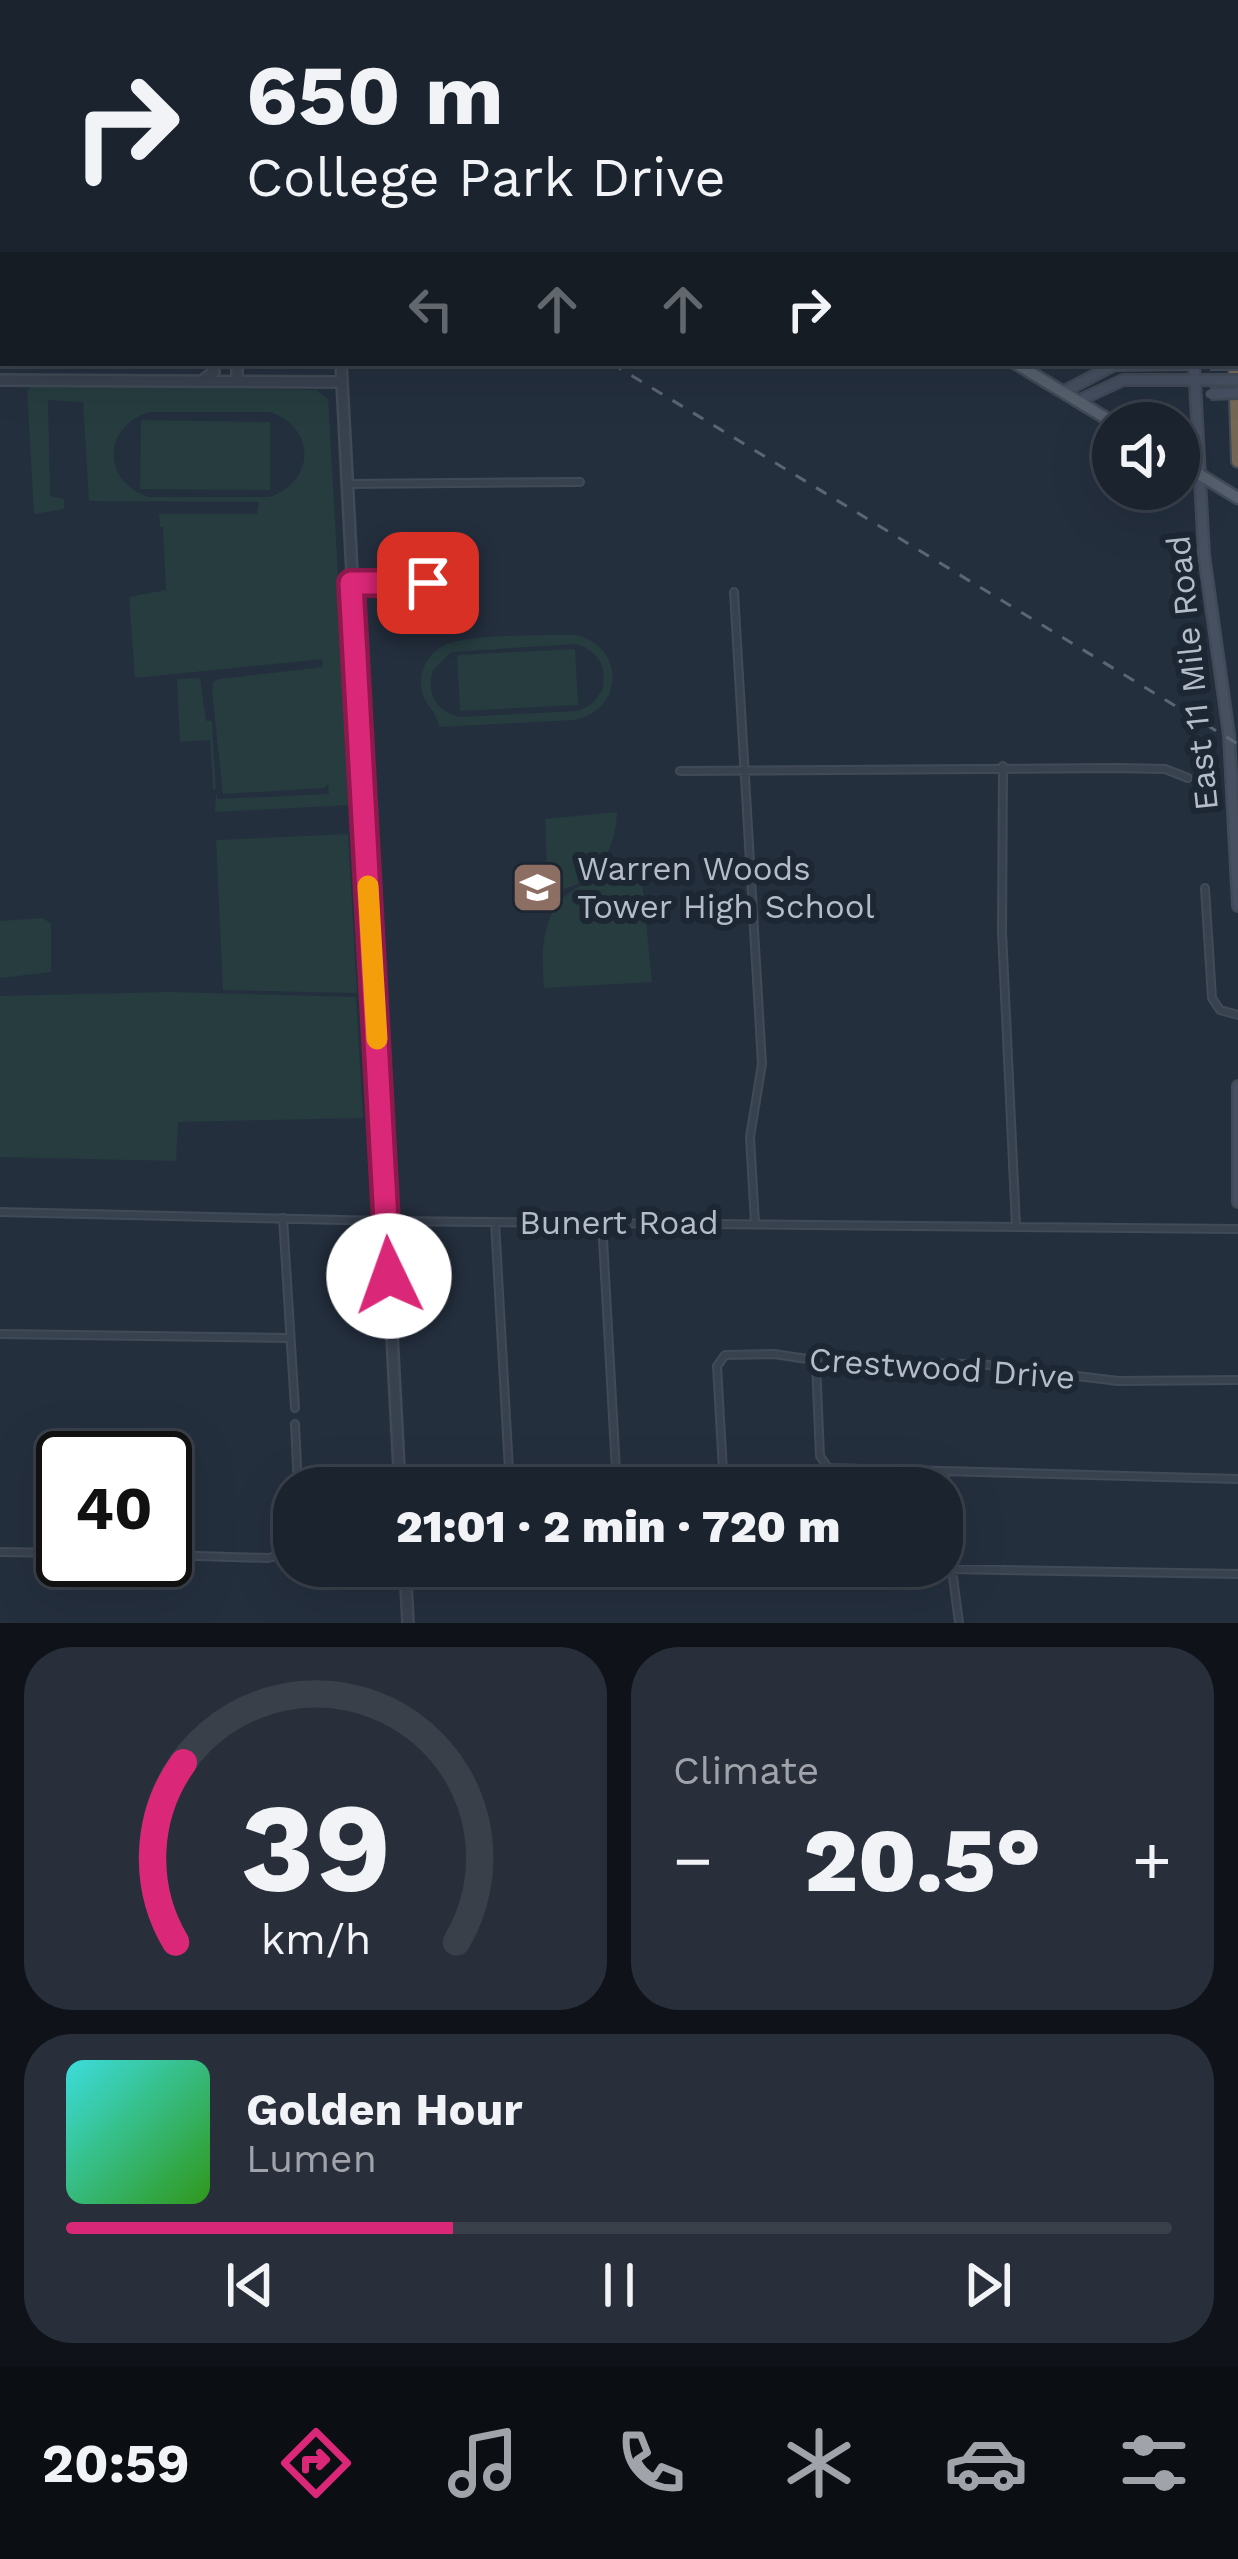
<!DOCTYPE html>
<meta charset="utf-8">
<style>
:root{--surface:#1b232e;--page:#282f3a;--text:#f1f3f6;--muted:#a0a4aa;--line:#39404a;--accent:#db2777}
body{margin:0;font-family:"Work Sans",sans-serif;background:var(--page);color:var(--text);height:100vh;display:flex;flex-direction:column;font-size:45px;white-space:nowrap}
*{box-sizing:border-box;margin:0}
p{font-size:39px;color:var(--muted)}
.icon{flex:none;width:66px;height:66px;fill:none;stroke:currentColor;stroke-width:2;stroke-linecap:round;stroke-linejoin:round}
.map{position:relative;height:1623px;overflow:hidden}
.sheet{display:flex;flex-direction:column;gap:24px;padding:24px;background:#0f1319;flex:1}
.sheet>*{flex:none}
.guide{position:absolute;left:0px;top:0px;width:1239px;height:366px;box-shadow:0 12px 48px #0002,0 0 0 3px var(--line);background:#1b232e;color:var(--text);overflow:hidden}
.controls{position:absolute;left:1092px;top:402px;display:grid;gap:24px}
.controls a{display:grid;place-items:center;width:108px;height:108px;border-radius:50%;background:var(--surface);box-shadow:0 12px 48px #0002,0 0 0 3px var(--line);font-size:60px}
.speed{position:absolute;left:36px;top:1431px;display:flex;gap:24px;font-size:60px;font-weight:700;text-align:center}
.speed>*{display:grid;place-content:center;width:156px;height:156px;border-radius:50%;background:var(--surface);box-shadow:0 12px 48px #0002,0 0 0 3px var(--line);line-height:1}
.speed .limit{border:6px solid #111;border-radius:18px;background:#fff;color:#111}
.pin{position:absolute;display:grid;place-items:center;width:102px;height:102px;color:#fff;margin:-51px;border-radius:24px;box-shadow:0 6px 18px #0006}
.me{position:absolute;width:132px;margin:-66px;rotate:357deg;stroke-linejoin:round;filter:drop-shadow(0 0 9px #0008)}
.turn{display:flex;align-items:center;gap:42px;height:252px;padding:0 48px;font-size:54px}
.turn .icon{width:156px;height:156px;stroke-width:2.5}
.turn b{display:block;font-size:84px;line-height:102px}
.lanes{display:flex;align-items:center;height:114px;padding:0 48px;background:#0003;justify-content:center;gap:60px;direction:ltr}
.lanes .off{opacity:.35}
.big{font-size:90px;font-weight:800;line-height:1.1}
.sheet .widget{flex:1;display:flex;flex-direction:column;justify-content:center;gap:18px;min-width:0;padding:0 42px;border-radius:48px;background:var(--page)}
.sheet .dial{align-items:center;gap:0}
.dial svg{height:312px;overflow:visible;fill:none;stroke:var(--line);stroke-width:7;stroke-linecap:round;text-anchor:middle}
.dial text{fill:var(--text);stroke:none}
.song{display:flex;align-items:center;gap:36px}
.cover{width:144px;height:144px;border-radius:18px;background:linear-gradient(135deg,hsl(180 70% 55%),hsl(110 70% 35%))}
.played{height:12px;border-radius:6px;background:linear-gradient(90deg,var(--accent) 35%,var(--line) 35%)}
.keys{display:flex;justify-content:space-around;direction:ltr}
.heat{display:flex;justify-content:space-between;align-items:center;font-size:66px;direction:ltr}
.sheet .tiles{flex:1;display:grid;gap:24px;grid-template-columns:1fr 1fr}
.widget:last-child{grid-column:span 2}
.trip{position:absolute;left:273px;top:1467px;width:690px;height:120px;border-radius:48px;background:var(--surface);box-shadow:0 12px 48px #0002,0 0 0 3px var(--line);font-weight:800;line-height:120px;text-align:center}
.menu{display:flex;height:192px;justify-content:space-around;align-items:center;background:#0b0e12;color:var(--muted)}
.menu .icon{width:84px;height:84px}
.menu .on{color:var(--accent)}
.menu b{font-size:54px;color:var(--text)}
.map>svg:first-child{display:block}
</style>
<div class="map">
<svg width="1238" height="1623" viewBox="0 0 1238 1623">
<rect width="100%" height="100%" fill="#242f3e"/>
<path fill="#263c3f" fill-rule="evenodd" d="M37,384l279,6 12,9 23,406 -136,7 1,-19 2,6 111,-5 -1,-10 -4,4 -101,6 -11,-103 1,-9 6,-3 104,-12 -1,-8 -187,19 -6,-81 37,-7 -3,-63h-3l-1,-13h98l2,-12 -170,-1 -6,-99 -35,-2 2,96 14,3v10l-30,5 -7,-124zM149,412h121c46,15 46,70 -1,85h-120c-47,-15 -47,-70 0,-85z
M141,420l129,2v68l-130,-1z
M576,635c50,12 48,76 -2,85l-135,7c-1,-16 -18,-24 -18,-42 -1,-16 8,-32 22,-39 21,-12 105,-11 133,-11zM575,644c24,6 33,24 27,47l-10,13 -14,7 -118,6c-24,-6 -34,-24 -27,-47l18,-18z
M575,649l3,56 -118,6 -3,-56z
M200,678l6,43h6l4,68h-3l-3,-49 -30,2 -3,-63z
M617,812c-2,42 -22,77 -69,79l-3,-72z
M348,834l9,159 -134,-3 -7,-150z
M641,873l11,109 -108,6c-7,-80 16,-111 97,-115z
M43,918l8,6v48l-51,6v-57z
M170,992l186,5 7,121 -185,4 -2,39 -176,-4v-161z"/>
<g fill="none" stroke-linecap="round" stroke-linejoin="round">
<defs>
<path id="minor" d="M349,484l231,-2
M354,583h112
M734,592l28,472 -12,73 5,86
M1003,766l-1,166 14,294
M680,771l439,-3 46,1 23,9
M1205,888l7,110 8,12 18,5
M0,1212l386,9 852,8
M283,1218l12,190
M495,1222l15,266
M602,1222l15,266
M0,1334l290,4
M816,1362l4,94 8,12 410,11
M295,1424l3,64
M945,1472l1,51 13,100
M724,1488l-7,-122 8,-11 49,-1 53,8 153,2 138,17 120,-1
M0,1552l63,1
M165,1555l103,3 26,-6
M778,1566l460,8"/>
<path id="tertiary" d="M348,3v-3
M0,357h3
M341,363l59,1125
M0,380l341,2
M203,380l11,-8 -1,-9
M237,381v-18
M405,1566l3,57"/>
<path id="secondary" d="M1197,3v-3
M1194,363l10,192 25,180 9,171
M1063,392l51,-27 80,-1
M1078,401l45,-21h87
M1238,1086v116"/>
<path id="primary" d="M412,0l5,3
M1015,363l99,60
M1179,462l59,36"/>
<path id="motorway" d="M1220,3v-3
M1236,55l1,-55
M1235,363l3,98"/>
</defs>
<use href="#minor" stroke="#414a57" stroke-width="10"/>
<use href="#tertiary" stroke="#414a57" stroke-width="14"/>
<use href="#secondary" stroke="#414a57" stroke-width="14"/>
<use href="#primary" stroke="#414a57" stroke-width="15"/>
<use href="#motorway" stroke="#434c59" stroke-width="16"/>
<use href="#minor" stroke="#38414e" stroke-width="6"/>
<use href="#tertiary" stroke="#38414e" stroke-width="9"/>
<use href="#secondary" stroke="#465061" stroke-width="9"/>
<use href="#primary" stroke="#56606e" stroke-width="10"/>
<use href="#motorway" stroke="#746855" stroke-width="12"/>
<path stroke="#5a6575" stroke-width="3" stroke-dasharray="12 12" stroke-linecap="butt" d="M0,1l4,2
M611,363l627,381"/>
<defs>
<path id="secondary-bridge" d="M1210,364h28
M1210,380h28
M1210,394l28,-1"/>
</defs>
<use href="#secondary-bridge" stroke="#414a57" stroke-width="14" stroke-linecap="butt"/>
<use href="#secondary-bridge" stroke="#465061" stroke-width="9"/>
</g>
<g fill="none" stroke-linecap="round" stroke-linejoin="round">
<defs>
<path id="route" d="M389,1276l-38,-693h77"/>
</defs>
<use href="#route" stroke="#8e194d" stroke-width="30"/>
<use href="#route" stroke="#db2777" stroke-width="21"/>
<path stroke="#f59e0b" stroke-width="21" d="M368,886l9,153"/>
</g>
<defs>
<symbol id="school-square" viewBox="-11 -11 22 22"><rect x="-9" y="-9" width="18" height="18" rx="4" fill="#8d6e63" stroke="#1d2633"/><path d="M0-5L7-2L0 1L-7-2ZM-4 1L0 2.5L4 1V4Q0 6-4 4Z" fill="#fff"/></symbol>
</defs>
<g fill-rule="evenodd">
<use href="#school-square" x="508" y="858" width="59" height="59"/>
</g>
<g text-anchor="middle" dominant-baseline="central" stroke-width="12" stroke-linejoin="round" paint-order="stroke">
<g font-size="33" fill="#b4bcc9" stroke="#1d2633">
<text transform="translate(1192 673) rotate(-96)">East 11 Mile Road</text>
<text x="619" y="1222">Bunert Road</text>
<text transform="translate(942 1368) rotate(4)">Crestwood Drive</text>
</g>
<g font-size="33" fill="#b4bcc9" stroke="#1d2633" text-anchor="start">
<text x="577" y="868">Warren Woods<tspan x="577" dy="38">Tower High School</tspan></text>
</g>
</g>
</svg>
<div class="controls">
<a><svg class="icon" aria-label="sound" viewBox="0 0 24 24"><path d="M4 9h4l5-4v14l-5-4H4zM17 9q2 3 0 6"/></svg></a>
</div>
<div class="speed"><div class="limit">40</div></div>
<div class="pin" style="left:428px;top:583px;background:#d93025"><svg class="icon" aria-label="arrive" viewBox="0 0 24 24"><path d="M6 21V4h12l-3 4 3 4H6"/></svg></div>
<svg class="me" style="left:389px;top:1276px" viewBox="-20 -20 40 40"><circle r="19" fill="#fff"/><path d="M0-13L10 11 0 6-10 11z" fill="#db2777"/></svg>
<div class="trip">21:01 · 2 min · 720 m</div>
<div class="guide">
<div class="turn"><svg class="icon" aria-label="right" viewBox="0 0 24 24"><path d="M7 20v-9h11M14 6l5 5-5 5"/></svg><div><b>650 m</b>College Park Drive</div></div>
<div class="lanes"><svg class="icon off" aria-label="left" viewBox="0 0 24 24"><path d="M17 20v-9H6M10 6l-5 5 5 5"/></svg><svg class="icon off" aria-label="ahead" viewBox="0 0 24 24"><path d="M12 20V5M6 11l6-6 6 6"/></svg><svg class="icon off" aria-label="ahead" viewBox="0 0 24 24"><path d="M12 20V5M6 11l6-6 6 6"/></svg><svg class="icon" aria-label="right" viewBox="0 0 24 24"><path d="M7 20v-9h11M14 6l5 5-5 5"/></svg></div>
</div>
</div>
<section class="sheet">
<div class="tiles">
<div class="widget dial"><svg viewBox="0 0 100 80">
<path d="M14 69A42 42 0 1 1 86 69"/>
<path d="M14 69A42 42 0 0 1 16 23" stroke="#db2777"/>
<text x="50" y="56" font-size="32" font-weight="700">39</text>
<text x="50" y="72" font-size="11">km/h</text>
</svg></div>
<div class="widget"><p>Climate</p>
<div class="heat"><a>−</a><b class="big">20.5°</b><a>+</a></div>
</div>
<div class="widget">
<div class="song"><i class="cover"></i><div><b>Golden Hour</b><p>Lumen</p></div></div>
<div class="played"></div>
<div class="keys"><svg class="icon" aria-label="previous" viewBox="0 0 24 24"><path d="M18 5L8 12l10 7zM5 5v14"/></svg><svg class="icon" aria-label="pause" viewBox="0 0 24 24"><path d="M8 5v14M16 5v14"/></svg><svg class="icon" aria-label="next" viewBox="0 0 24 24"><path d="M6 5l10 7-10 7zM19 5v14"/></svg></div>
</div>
</div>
</section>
<nav class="menu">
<b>20:59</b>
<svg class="icon on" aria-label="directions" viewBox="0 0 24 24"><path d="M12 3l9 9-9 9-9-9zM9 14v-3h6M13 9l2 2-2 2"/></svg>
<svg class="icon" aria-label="music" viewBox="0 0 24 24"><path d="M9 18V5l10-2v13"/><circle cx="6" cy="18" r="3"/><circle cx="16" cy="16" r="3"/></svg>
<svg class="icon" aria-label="phone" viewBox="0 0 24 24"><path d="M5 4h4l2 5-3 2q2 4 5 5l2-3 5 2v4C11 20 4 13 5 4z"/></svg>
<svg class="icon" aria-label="climate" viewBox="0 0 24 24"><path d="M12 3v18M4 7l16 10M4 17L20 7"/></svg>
<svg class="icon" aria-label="car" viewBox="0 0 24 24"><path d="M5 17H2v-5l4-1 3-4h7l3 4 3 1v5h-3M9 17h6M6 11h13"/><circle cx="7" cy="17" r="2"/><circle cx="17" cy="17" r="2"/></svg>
<svg class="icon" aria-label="filters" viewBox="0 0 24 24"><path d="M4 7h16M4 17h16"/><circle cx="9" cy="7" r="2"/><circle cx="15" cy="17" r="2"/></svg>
</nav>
